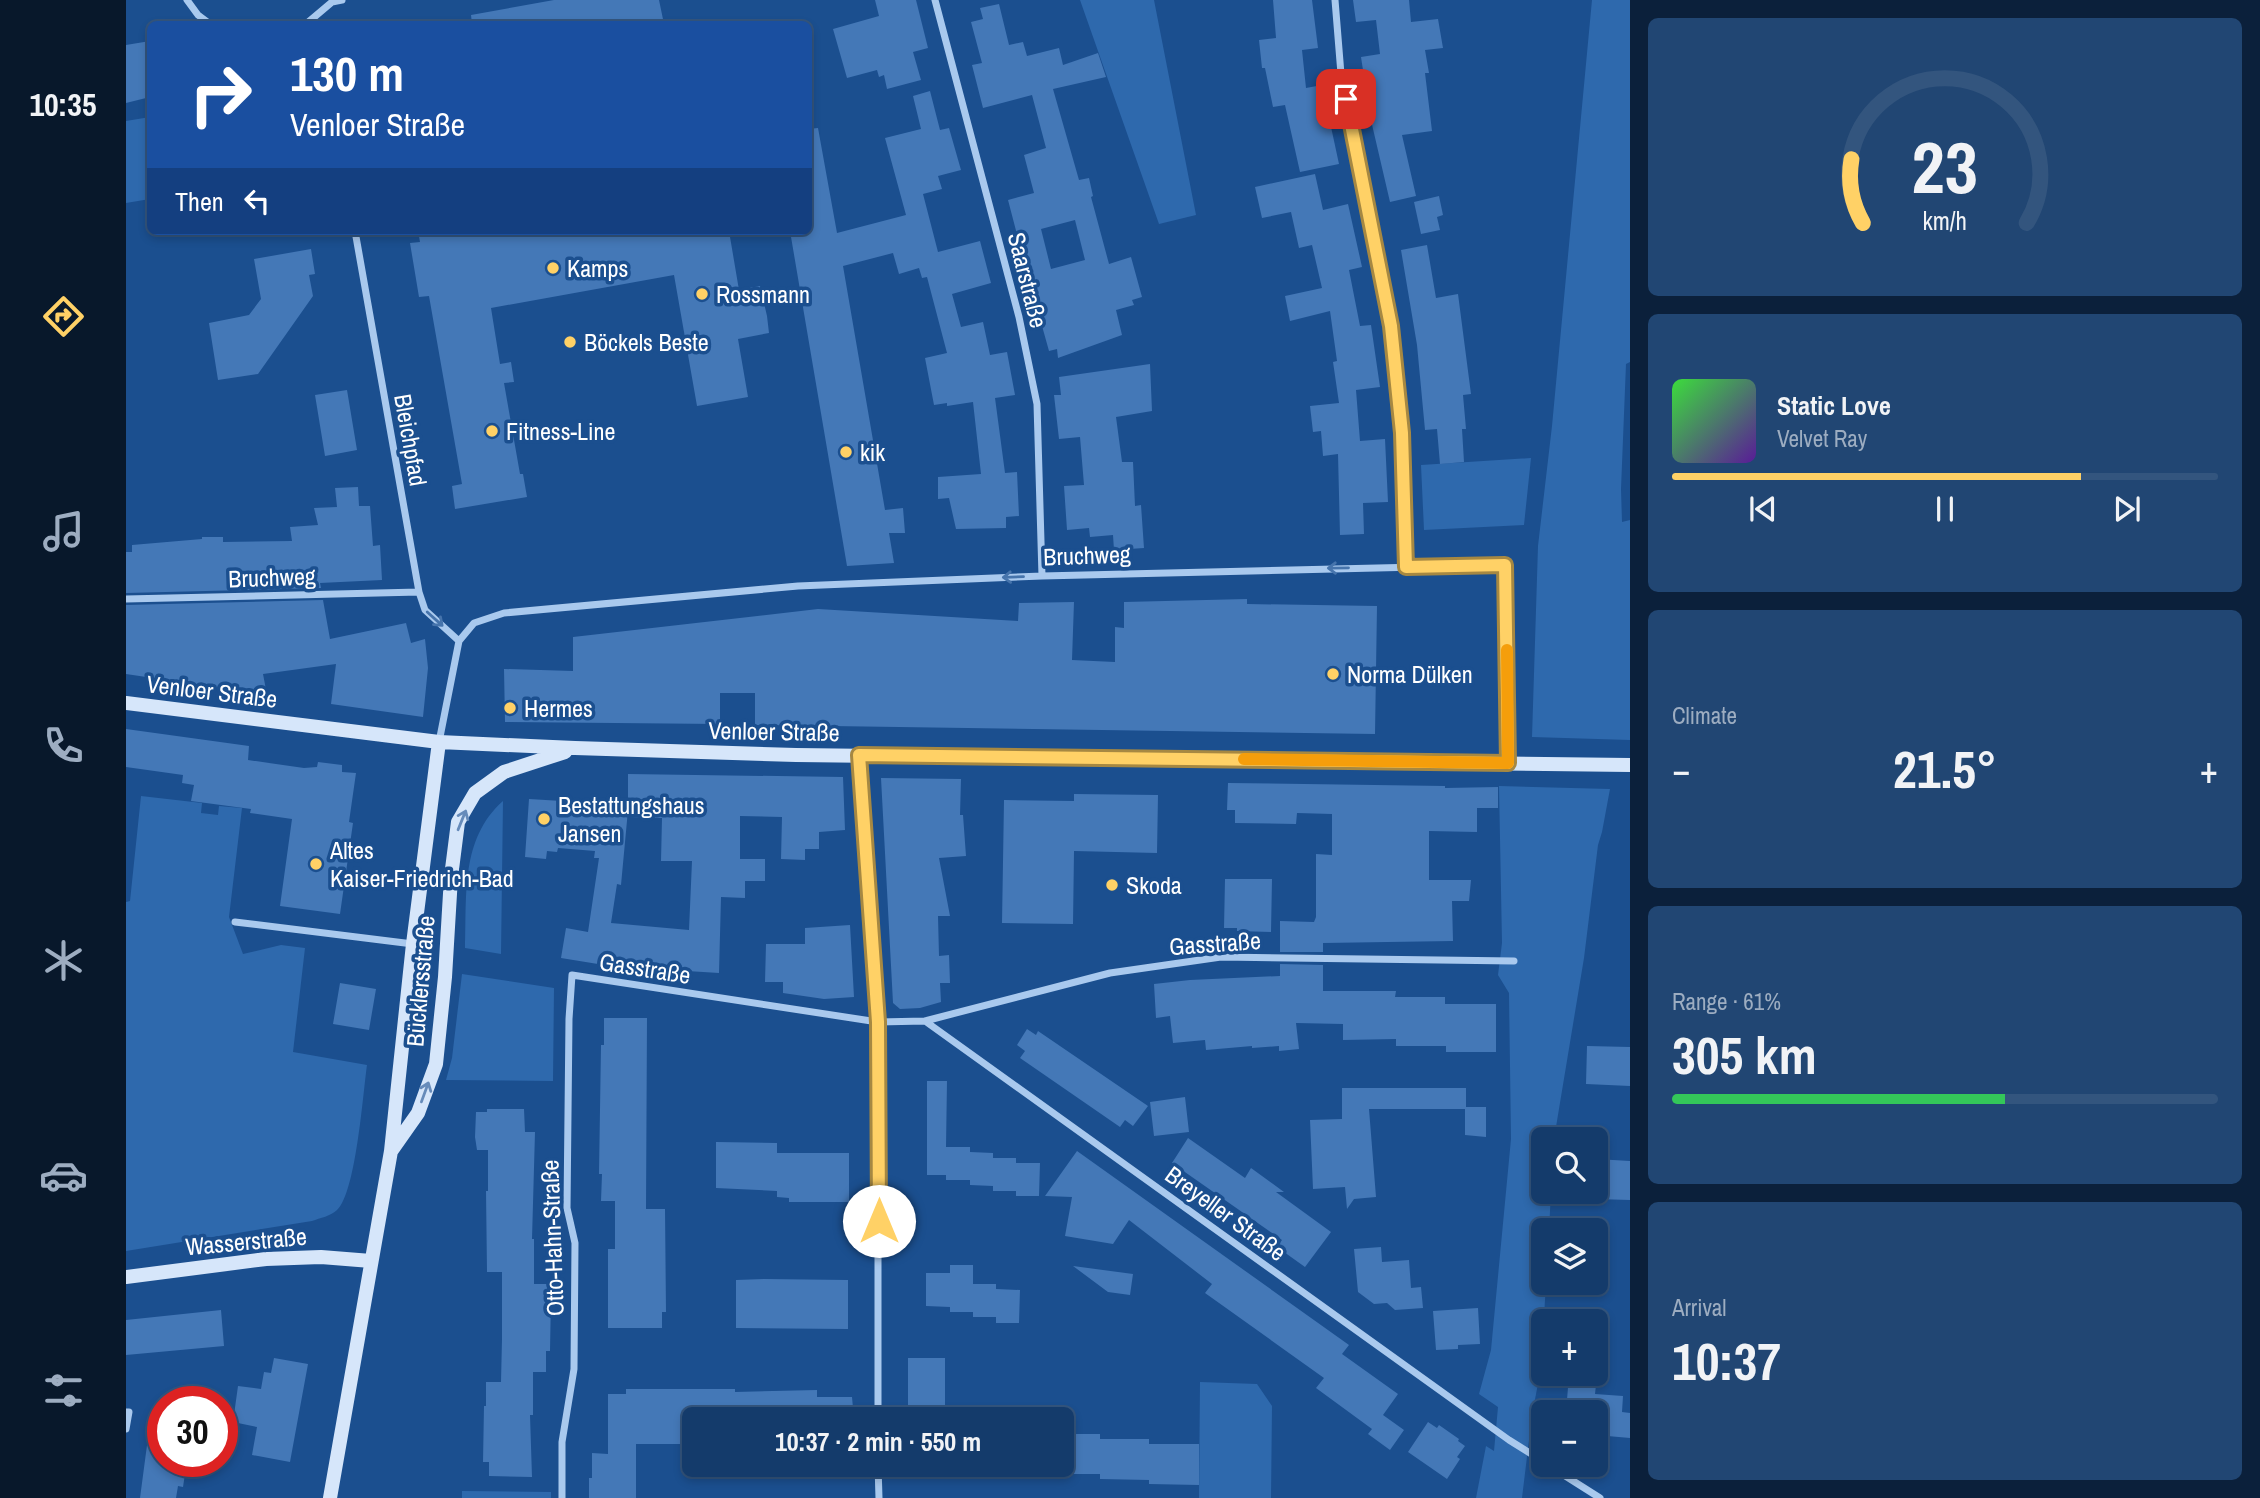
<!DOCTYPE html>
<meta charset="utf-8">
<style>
:root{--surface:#143b6b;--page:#214673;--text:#f1f3f6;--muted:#9dadc1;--line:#33557e;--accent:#ffd166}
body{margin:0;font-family:"Archivo Narrow",sans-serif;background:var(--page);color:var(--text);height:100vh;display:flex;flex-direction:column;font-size:26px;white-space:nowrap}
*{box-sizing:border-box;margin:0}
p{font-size:23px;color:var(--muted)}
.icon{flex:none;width:38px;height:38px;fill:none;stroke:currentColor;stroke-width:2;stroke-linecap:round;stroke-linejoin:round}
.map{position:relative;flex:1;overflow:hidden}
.side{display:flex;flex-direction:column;gap:18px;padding:18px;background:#0b203b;width:630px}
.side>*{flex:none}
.hud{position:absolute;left:21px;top:21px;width:665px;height:214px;border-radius:10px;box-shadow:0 4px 10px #0003,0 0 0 2px var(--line);background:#1a4fa0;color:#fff;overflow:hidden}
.buttons{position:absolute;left:1405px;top:1127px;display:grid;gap:14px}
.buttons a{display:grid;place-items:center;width:77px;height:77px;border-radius:10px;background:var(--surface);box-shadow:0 4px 10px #0003,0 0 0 2px var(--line);font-size:35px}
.speed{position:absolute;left:21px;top:1386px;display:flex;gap:14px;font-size:35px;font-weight:700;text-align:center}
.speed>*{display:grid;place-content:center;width:91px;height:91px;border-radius:50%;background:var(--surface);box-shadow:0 4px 10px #0003,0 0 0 2px var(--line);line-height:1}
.speed .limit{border:10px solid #d22;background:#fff;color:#111}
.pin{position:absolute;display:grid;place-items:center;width:60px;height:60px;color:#fff;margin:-30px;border-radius:14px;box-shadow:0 4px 10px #0006}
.me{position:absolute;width:77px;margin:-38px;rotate:0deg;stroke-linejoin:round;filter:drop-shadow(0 0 5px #0008)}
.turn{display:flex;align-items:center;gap:24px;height:147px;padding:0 28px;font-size:32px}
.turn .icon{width:91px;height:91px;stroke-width:2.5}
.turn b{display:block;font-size:49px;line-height:60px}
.then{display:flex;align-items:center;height:66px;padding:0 28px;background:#0003;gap:14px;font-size:26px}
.big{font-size:52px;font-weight:800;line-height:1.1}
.side .widget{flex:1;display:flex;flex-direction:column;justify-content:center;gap:10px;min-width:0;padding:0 24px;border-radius:10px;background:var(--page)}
.side .dial{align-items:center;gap:0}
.dial svg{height:182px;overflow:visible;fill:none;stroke:var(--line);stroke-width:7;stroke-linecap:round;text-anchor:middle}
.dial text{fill:var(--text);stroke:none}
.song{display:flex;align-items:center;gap:21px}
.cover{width:84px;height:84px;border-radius:10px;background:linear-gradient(135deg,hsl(120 70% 55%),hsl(270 70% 35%))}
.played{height:7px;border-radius:4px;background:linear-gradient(90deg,var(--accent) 75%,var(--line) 75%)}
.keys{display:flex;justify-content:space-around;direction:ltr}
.heat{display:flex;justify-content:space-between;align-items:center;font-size:38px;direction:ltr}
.charge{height:10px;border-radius:5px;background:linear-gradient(90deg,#34c759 61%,var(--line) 0)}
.trip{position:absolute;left:556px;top:1407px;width:392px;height:70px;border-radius:10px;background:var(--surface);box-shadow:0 4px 10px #0003,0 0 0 2px var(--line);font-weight:800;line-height:70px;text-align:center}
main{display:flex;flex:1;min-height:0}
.tabs{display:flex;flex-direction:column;width:126px;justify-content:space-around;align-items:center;background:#08182b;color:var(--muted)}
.tabs .icon{width:49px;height:49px}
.tabs .active{color:var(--accent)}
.tabs b{font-size:32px;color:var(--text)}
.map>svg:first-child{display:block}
</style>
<main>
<nav class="tabs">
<b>10:35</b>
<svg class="icon active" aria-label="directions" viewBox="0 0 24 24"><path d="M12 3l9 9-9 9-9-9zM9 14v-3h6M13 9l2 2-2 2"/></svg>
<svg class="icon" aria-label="music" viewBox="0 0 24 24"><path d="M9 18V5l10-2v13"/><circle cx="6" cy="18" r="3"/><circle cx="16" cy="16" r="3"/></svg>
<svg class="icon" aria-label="phone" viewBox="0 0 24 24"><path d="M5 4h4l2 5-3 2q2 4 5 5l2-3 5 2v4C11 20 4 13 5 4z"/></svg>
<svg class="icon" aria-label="climate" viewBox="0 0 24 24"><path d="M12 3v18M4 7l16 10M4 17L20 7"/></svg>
<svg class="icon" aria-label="car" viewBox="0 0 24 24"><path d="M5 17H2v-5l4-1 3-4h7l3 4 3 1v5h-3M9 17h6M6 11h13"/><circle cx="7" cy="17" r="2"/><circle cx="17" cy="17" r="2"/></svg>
<svg class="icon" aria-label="filters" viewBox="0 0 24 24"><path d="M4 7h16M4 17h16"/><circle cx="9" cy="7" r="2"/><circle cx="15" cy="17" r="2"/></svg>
</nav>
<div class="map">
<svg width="1504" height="1498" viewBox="0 0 1504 1498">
<rect width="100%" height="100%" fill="#1b4f8f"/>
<path fill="#2e69ad" d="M954,0h74l42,215 -37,9z
M1466,0h38v362l-4,2 -5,125 1,33 8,-2v220l-98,-3 6,-191 14,-120z
M24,117v82l-24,4v-82z
M1405,458l-7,67 -100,5 -3,-65z
M1373,786l111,3 -8,43 -4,13 -14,113 -30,181h-10v53h7l-2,38h-5v53h2l-5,85 -9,47 -10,83h-46l10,-52 8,5 4,-44 -19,-13 12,-44 20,-211 -2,-146 -11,-18 4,-32z
M15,796l61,7 -1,10 17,2 1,-9 23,2 -13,109 14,37 38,-9 24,3 -12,104 74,13c-4,28 -11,128 -30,145 -6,6 -17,8 -25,11l-186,30v-349l4,-1z
M377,801l-2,153 -36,-6c2,-52 -5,-109 38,-147z
M336,974l92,14 -1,93 -107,-1 6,-22z
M1074,1382l57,2 15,22 -1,92h-72z
M336,1491l89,1v6h-89z"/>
<path fill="#4478b7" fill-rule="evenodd" d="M428,0h105l5,24h-192l-1,-9z
M749,0h41l12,48 -15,4 8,28 -34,9 -3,-14 -5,2 -2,-7 -30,8 -14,-49 46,-13z
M1147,0h39l6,48 -16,2 4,38 16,-3 17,79 -39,8 -15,-67 -12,2 -8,-39h-3l-3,-28 17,-2z
M1227,0h56l2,22 27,-3 5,29 -18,2 4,23h-4l7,58 -30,4 14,61 -26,6 -20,-86 -9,-59 19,-3 -4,-34 -20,2z
M873,4l10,41 14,-3 4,14 32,-8 4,17 35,-12 8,24 -53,12 26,91 10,-2 4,18 -2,1 18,67 22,-7 11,40 -10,3 2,5 -18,5 6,25 -64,23 -1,-9 -8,2 -12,-43 4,-1 -18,-66 -4,1 -11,-42 26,-7 -10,-38 22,-7 -14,-53 -49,13 -11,-43 10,-2 -11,-41 12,-3 -3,-11zM949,220l10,40 -34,9 -10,-40z
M24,41v56l-24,6v-58z
M804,91l10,39 9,-2 12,42 -23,6 4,13 -19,5 15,58 42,-11 11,42 -39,11 9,33 22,-5 7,33 17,-3 8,43 -20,3 10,75 12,-1 2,44 -13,1v11l-50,1 -7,-31 -11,1v-22l43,-3 -8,-72 -26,4v-3l-13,2 -9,-47 22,-5 -20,-76 -5,1 -3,-10 -20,6 -6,-21 -50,13 42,244 18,-2 2,25h-16l5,30 -47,3 -57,-335h18v-102l10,-1 19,105 69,-18 -21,-77 36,-9 -8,-33z
M1189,174l8,36 25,-6 14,63 -13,3 11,56 11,-1 9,62 -24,3 4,51 25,-2 3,63 -25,1 1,31 -24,1 -2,-81 -15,2 -2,-25 -8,1 -3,-26 29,-3 -6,-41 4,-1 -7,-50 -40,10 -5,-25 37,-8 -10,-43 -13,3 -8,-36 -29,6 -7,-31z
M1313,196l4,19 -6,2 3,13 -19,4 -7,-32z
M292,231h311l10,59 21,-4 7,30 2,17 -31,6 10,58 -51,9 -23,-131 -183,33 9,56 11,-2 3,20 -10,1 16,91h3l4,23 -72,12 -3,-23 10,-2 -33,-188 -10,1 -9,-54 10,-1z
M1301,245l9,53 22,-4 13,100 -8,1 3,34h-4l2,33 -24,2 -3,-35 -12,1 -8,-85 -16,-95z
M185,249l4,25 -6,1 4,21 -55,78 -40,6 -9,-57 40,-8 12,-16 -7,-40z
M1024,364l2,47 -36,6 6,45h11l2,44 6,-1 3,43 -30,2 -1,-15 -23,2 -1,-9 -22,2 -3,-44 20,-1 -4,-48 -21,2 -5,-44h7l-2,-18z
M221,390l10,60 -32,6 -10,-61z
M232,487l1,19h11l3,40 7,-1 2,35 -62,3 1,5 -195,5v-41h6v-7l70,-6v-2h21v5l69,-1 -2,-14 28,-2 -4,-17 23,-1 -2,-19z
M1121,599v5l130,2 -2,128 -620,-9v-32h-35v31l-215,-2 -1,-53 69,2v-34l245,-28 200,12 1,-18 55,-1 -2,58 43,2v-35l9,1v-26z
M197,600l7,39 76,-16 5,20 14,-4 3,29 -5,49 -92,-13 5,-40 -73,10 4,21 -141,-21v-69z
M0,729l123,17 -1,14 56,8 13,-1 1,-5 24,3v7l14,1 -7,49 4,1 -13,91 -60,-8 12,-87 -42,-6 1,-4 -60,-8 3,-16 -12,-2 1,-8 -57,-8z
M502,774l215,3 2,53 -26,2v17h-14v11l-24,-1 1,-42 -42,-1v43h25v22h-20v17l-24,-1 -2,76 -32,-2v-2l-22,-1v-3l-22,-1v-2l-38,-2 -1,5 -43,-7 5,-30 22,4 11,-74h-5l1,-7 -37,-3 -1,4 -10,-1 -1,8 -21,-2 4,-58 99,6zM502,810v7l34,1 -1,43h31l-3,69 -78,-7 6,-39 4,1z
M755,778l80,1 -1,36h3l3,41 -27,2 11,58h-12l1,40 10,-1 1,28h-10l1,19 -21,6 -20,1 -7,-6z
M1102,783l217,3v2l53,-1v21h-21v24l-48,-1v49h42l-2,21h-17l1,40 -130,2v9h-43v-31l34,1 2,-5v-63l16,1v-41l-35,-1 -1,11 -61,-1v-13h-8z
M948,794l84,1 -1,58 -83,-2 -1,73 -71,-1 2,-123 70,1z
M1099,879h47l-1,53 -34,-1v-3h-13z
M724,925l4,72 -30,2 -41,-6v-11h-18l1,-38h39v-16z
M1154,964l43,1v26h73l-1,6h50v7h51v48h-50v-6h-50v-7l-53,1v-16l-47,-1 3,26 -20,2v-5l-27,2v-2l-46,4 -1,-10 -32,3 -3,-27 -14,2 -2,-34 36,-4 90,-4z
M214,983l36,6 -7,41 -36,-6z
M478,1018h43l-1,191h19l1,103h-4v16h-54v-79h7v-48h-14l1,-27h-3l2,-129h3z
M901,1029l9,6 2,-4 110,75 -15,20 -8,-6 -5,7 -100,-69 5,-7 -8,-6z
M1461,1046l43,1v39l-44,-2z
M801,1081h20l-1,66h24v5l23,1v5h23v5h24l-1,33h-23v-5h-23v-5l-23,-1v-5h-24v-5h-19z
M1216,1088h124v19h20v30l-21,-2v-26h-96l7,88 -22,2 -7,10 -2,-22 -32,2 -3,-69 32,-1z
M1059,1097l4,35 -35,4 -4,-34z
M361,1109h37l1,23h10l-3,107h2v45h17v11l-1,56h-4v21h-13v43h-3l2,62 -43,-1v-14h-6l1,-56h2v-24h15l1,-43v-67h-15l-1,-81h2v-41h-11l-2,-13 1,-25h11z
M1062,1138l57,40 6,-10 33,24h-8l55,40 -26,35 -28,-20 5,-7 -110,-77z
M590,1142l61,1v10h72v49h-60v-4l-12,-1v-6l-61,-3z
M951,1151l272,194 -7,9 56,40 -15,21 21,15 -14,20 -22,-16 4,-5 -56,-41 8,-10 -119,-85 7,-9 -83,-64 -16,24 -48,-8 7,-39 -27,-1z
M1470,1159l34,2v39l-34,-1z
M1255,1247l1,15 27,-2 2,28 10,-1 2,21 -28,2 -8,-7 -13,1 -16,-12 -4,-43z
M824,1265h23v19h23v5l24,1 -1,33h-23v-6h-23v-5h-23v-5l-24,-1v-33h24z
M947,1266l60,8 -3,21 -22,-3z
M638,1279l84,1v49l-112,-1v-48z
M1352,1308l2,36 -22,1v4l-22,1 -3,-39z
M95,1310l3,36 -98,9v-35z
M148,1358l34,6 -18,98 -38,-7 5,-28 -24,-5 5,-36 23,3 3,-17 7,1z
M782,1358h37v61h-37z
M1443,1375l28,1 -2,18 28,2 -1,16 8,1v25l-34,-3v-23h-30z
M500,1389h109v3l82,-2v7h35l2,22h-159v14h-5v11h-54v54h-47v-20h3v-25l16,1v-60h18z
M25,1415h12v46h24l-4,26 -5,-1 -2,12h-36z
M1302,1422l9,6 2,-3 20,14 -1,2 7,5 -8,11 3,2 -13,20 -39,-27z
M936,1434h38v5h49v5h50v41l-50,-1v-4l-49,-1v-5h-38z"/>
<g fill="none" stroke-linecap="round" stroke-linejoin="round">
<path stroke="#a9c9ee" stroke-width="7" d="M61,0l11,15 12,9
M809,0l84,317 18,87 5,172
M1209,0l6,74 50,252 11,107 4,134
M180,24l26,-22 10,-2
M229,231l64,361 6,18 34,31
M0,599l293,-7
M313,742l20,-101 15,-18 30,-10 294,-27 244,-10 463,-11 3,198
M733,756l19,266v397
M109,922l178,22
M799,1021l185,-48 111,-16 293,4
M0,1412h3l-3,17
M752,1465l1,33
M1422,1465l52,33
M436,1498v-56l12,-73 1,-126 -8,-35 2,-189 3,-44 306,47 47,-1 584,419 35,22"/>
<path stroke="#d6e6fa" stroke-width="14" d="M0,703l313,39 136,6 221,7 834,10
M266,1150l26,-37 18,-49 9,-87 6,-100 7,-55 17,-29 29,-21 61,-20
M0,1277l140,-18 55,-2 50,4
M204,1498l61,-347 22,-207 26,-202"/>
</g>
<defs><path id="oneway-shaft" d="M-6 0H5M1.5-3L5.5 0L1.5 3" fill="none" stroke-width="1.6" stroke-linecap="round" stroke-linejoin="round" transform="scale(1.75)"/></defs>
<g stroke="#4674ac">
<use href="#oneway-shaft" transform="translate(1212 568) rotate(179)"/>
<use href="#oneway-shaft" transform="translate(887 577) rotate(178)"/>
<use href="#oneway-shaft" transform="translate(309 619) rotate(42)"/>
</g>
<g stroke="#668bba">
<use href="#oneway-shaft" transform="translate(336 820) rotate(-68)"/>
<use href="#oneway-shaft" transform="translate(299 1092) rotate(-70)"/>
</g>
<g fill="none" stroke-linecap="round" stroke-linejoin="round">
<defs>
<path id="route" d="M753,1221l-1,-199 -19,-267 649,8 -3,-198 -99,2 -4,-134 -11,-107 -45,-227"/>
</defs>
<use href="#route" stroke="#a68842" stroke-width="18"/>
<use href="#route" stroke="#ffd166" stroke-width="12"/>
<path stroke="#f59e0b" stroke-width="12" d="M1118,759l264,4 -1,-113"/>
</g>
<g fill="#ffd166" stroke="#1b4f8f" stroke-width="2.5">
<circle cx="427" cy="268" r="7"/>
<circle cx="576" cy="294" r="7"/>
<circle cx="444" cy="342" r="7"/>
<circle cx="366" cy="431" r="7"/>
<circle cx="720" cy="452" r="7"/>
<circle cx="1207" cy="674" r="7"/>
<circle cx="384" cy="708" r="7"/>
<circle cx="418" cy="819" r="7"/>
<circle cx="190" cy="864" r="7"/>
<circle cx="986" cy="885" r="7"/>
</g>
<g text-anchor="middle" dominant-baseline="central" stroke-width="7" stroke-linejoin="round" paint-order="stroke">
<g font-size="24" fill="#fff" stroke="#1b4f8f" text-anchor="start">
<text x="441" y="268">Kamps</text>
<text x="590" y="294">Rossmann</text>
<text x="458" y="342">Böckels Beste</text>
<text x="380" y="431">Fitness-Line</text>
<text x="734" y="452">kik</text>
<text x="1221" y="674">Norma Dülken</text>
<text x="398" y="708">Hermes</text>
<text x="432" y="805">Bestattungshaus<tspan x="432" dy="28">Jansen</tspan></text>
<text x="204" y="850">Altes<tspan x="204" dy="28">Kaiser-Friedrich-Bad</tspan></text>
<text x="1000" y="885">Skoda</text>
</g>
<g font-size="24" fill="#fff" stroke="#1b4f8f">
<text transform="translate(902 280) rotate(76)">Saarstraße</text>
<text transform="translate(285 440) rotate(80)">Bleichpfad</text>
<text transform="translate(961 555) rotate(-2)">Bruchweg</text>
<text transform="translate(146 577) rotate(-2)">Bruchweg</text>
<text transform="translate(86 691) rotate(7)">Venloer Straße</text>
<text transform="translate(648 731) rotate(1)">Venloer Straße</text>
<text transform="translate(1089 943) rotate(-4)">Gasstraße</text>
<text transform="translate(519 968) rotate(9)">Gasstraße</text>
<text transform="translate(294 981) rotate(-85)">Bücklersstraße</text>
<text transform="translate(1100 1213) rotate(36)">Breyeller Straße</text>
<text transform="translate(426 1238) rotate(-92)">Otto-Hahn-Straße</text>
<text transform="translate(120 1241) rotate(-5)">Wasserstraße</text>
</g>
</g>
</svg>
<div class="buttons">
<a><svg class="icon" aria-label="search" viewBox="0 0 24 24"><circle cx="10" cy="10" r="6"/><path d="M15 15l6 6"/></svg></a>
<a><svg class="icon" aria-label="layers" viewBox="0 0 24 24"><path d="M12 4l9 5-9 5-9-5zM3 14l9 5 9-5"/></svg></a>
<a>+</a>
<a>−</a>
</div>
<div class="speed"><div class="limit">30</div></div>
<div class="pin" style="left:1220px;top:99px;background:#d93025"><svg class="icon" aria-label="arrive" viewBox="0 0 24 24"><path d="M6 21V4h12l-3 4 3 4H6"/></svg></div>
<svg class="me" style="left:753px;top:1221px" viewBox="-20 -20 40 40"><circle r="19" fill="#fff"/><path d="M0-13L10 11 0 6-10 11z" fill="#ffd166"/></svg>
<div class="trip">10:37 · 2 min · 550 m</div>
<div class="hud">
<div class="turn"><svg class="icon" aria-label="right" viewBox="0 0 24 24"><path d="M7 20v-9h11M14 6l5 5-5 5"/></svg><div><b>130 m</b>Venloer Straße</div></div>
<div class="then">Then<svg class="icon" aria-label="left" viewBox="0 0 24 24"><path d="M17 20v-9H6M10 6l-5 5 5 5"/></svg></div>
</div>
</div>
<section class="side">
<div class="widget dial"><svg viewBox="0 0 100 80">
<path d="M14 69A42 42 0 1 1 86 69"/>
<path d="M14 69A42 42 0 0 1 9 41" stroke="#ffd166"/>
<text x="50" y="56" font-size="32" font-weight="700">23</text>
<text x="50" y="72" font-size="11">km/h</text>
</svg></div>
<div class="widget">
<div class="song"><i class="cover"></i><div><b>Static Love</b><p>Velvet Ray</p></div></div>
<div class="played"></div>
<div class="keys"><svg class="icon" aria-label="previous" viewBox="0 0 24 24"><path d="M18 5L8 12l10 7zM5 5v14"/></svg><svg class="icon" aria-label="pause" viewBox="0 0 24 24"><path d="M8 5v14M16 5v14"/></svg><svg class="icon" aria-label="next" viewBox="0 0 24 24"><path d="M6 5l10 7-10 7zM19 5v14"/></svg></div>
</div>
<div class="widget"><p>Climate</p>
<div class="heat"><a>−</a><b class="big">21.5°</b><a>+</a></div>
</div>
<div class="widget"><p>Range · 61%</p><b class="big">305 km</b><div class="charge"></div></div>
<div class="widget"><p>Arrival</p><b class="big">10:37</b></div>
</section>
</main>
